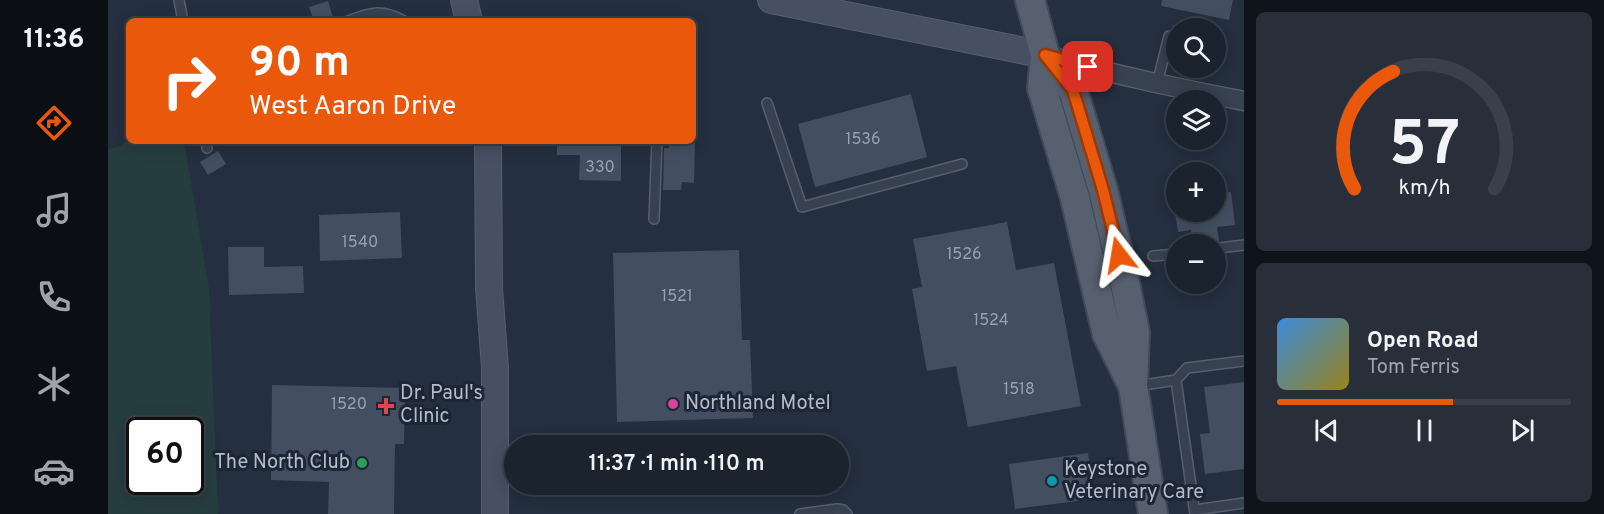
<!DOCTYPE html>
<meta charset="utf-8">
<style>
:root{--surface:#1b232f;--page:#282f3b;--text:#f1f3f6;--muted:#a0a4aa;--line:#39404b;--accent:#ea580c}
body{margin:0;font-family:Overpass,sans-serif;background:var(--page);color:var(--text);height:100vh;display:flex;flex-direction:column;font-size:22px;white-space:nowrap}
*{box-sizing:border-box;margin:0}
p{font-size:20px;color:var(--muted)}
.icon{flex:none;width:33px;height:33px;fill:none;stroke:currentColor;stroke-width:2;stroke-linecap:round;stroke-linejoin:round}
.map{position:relative;flex:1;overflow:hidden}
.sheet{display:flex;flex-direction:column;gap:12px;padding:12px;background:#0f131a;width:360px}
.sheet>*{flex:none}
.hud{position:absolute;left:18px;top:18px;width:570px;height:126px;border-radius:9px;box-shadow:0 3px 15px #0003,0 0 0 2px var(--line);background:#ea580c;color:#fff;overflow:hidden}
.fabs{position:absolute;left:1058px;top:18px;display:grid;gap:12px}
.fabs a{display:grid;place-items:center;width:60px;height:60px;border-radius:50%;background:var(--surface);box-shadow:0 3px 15px #0003,0 0 0 2px var(--line);font-size:30px}
.speed{position:absolute;left:18px;top:417px;display:flex;gap:12px;font-size:30px;font-weight:700;text-align:center}
.speed>*{display:grid;place-content:center;width:78px;height:78px;border-radius:50%;background:var(--surface);box-shadow:0 3px 15px #0003,0 0 0 2px var(--line);line-height:1}
.speed .limit{border:3px solid #111;border-radius:9px;background:#fff;color:#111}
.pin{position:absolute;display:grid;place-items:center;width:51px;height:51px;color:#fff;margin:-26px;border-radius:12px;box-shadow:0 3px 9px #0006}
.me{position:absolute;width:66px;margin:-33px;rotate:346deg;stroke-linejoin:round;filter:drop-shadow(0 0 4px #0008)}
.turn{display:flex;align-items:center;gap:21px;height:126px;padding:0 24px;font-size:27px}
.turn .icon{width:78px;height:78px;stroke-width:2.5}
.turn b{display:block;font-size:42px;line-height:51px}
.sheet .widget{flex:1;display:flex;flex-direction:column;justify-content:center;gap:9px;min-width:0;padding:0 21px;border-radius:9px;background:var(--page)}
.sheet .dial{align-items:center;gap:0}
.dial svg{height:156px;overflow:visible;fill:none;stroke:var(--line);stroke-width:7;stroke-linecap:round;text-anchor:middle}
.dial text{fill:var(--text);stroke:none}
.song{display:flex;align-items:center;gap:18px}
.cover{width:72px;height:72px;border-radius:9px;background:linear-gradient(135deg,hsl(210 70% 55%),hsl(50 70% 35%))}
.played{height:6px;border-radius:3px;background:linear-gradient(90deg,var(--accent) 60%,var(--line) 60%)}
.keys{display:flex;justify-content:space-around;direction:ltr}
.trip{position:absolute;left:396px;top:435px;width:345px;height:60px;border-radius:30px;background:var(--surface);box-shadow:0 3px 15px #0003,0 0 0 2px var(--line);font-weight:600;line-height:60px;text-align:center}
main{display:flex;flex:1;min-height:0}
.menu{display:flex;flex-direction:column;width:108px;justify-content:space-around;align-items:center;background:#0b0e13;color:var(--muted)}
.menu .icon{width:42px;height:42px}
.menu .active{color:var(--accent)}
.menu b{font-size:27px;color:var(--text)}
.map>svg:first-child{display:block}
</style>
<main>
<nav class="menu">
<b>11:36</b>
<svg class="icon active" aria-label="directions" viewBox="0 0 24 24"><path d="M12 3l9 9-9 9-9-9zM9 14v-3h6M13 9l2 2-2 2"/></svg>
<svg class="icon" aria-label="music" viewBox="0 0 24 24"><path d="M9 18V5l10-2v13"/><circle cx="6" cy="18" r="3"/><circle cx="16" cy="16" r="3"/></svg>
<svg class="icon" aria-label="phone" viewBox="0 0 24 24"><path d="M5 4h4l2 5-3 2q2 4 5 5l2-3 5 2v4C11 20 4 13 5 4z"/></svg>
<svg class="icon" aria-label="climate" viewBox="0 0 24 24"><path d="M12 3v18M4 7l16 10M4 17L20 7"/></svg>
<svg class="icon" aria-label="car" viewBox="0 0 24 24"><path d="M5 17H2v-5l4-1 3-4h7l3 4 3 1v5h-3M9 17h6M6 11h13"/><circle cx="7" cy="17" r="2"/><circle cx="17" cy="17" r="2"/></svg>
</nav>
<div class="map">
<svg width="1136" height="514" viewBox="0 0 1136 514">
<rect width="100%" height="100%" fill="#242f3f"/>
<path fill="#263d40" fill-rule="evenodd" d="M21,140l55,1 25,148 9,225h-110v-365l10,-2zM32,430h50v52h-50z"/>
<path fill="#434f61" d="M1054,0h71l-4,20 -68,-14z
M220,1l6,20h-20l-5,-14z
M803,94l16,63 -112,30 -17,-63z
M449,141h64v40l-42,-1 1,-25h-23z
M561,141h26l-1,42 -12,-1 -1,8h-18l1,-42h5z
M110,151l8,13 -18,11 -8,-13z
M1123,192l4,33 -18,2 2,14 -6,3h-21l-1,-14 -13,2 -3,-20h40v-18z
M292,212l2,46 -82,3 -1,-46z
M899,222l9,48 38,-7 27,143 -113,21 -12,-61 -29,5 -15,-82 10,-2 -9,-48z
M120,247h36v20l39,-1 1,27 -75,2z
M631,250l3,90h8l3,78 -136,4 -4,-169z
M1136,382v87l-39,5 -5,-40 10,-1 -6,-46z
M164,385l133,3 -1,56h-9l-1,70h-66l1,-32 -58,-2z
M980,453l6,46 -79,10 -6,-45z"/>
<g fill="none" stroke-linecap="round" stroke-linejoin="round">
<defs>
<path id="lane" d="M71,0l4,21
M240,21c22,-9 34,-12 56,0
M1049,84l12,-48
M659,103l35,104 160,-43
M98,141l1,7
M546,219l3,-78
M1111,248l25,-3
M1045,256l23,-2
M1029,386l39,-6
M1087,510l49,-7
M692,514l37,-5 6,1 4,4
M1087,514l-19,-134 11,-12 57,-7"/>
<path id="street" d="M939,55c65,20 131,33 197,46"/>
<path id="secondary" d="M356,0l5,21
M663,0l274,55
M380,141l1,147 6,80v146"/>
<path id="primary" d="M922,0l15,55 -3,33 33,110 32,136 25,50
M937,55l28,35 30,100 20,84 12,58 -2,54 20,128"/>
</defs>
<use href="#lane" stroke="#565f6d" stroke-width="12"/>
<use href="#street" stroke="#565f6d" stroke-width="21"/>
<use href="#secondary" stroke="#565f6d" stroke-width="28"/>
<use href="#primary" stroke="#414a58" stroke-width="32"/>
<use href="#lane" stroke="#38414f" stroke-width="9"/>
<use href="#street" stroke="#38414f" stroke-width="18"/>
<use href="#secondary" stroke="#465062" stroke-width="26"/>
<use href="#primary" stroke="#56606f" stroke-width="28"/>
</g>
<g fill="none" stroke-linecap="round" stroke-linejoin="round">
<defs>
<path id="route" d="M980,67l-43,-12 28,35 30,100 16,65"/>
</defs>
<use href="#route" stroke="#983908" stroke-width="15"/>
<use href="#route" stroke="#ea580c" stroke-width="10"/>
</g>
<circle fill="#d1479c" stroke="#1d2634" stroke-width="2" cx="565" cy="404" r="6"/>
<path fill="#e0444e" stroke="#1d2634" stroke-width="2" d="M275 397h6v6h6v6h-6v6h-6v-6h-6v-6h6z"/>
<circle fill="#2e9e5b" stroke="#1d2634" stroke-width="2" cx="254" cy="463" r="6"/>
<circle fill="#0f9aa8" stroke="#1d2634" stroke-width="2" cx="944" cy="481" r="6"/>
<g text-anchor="middle" dominant-baseline="central" stroke-width="6" stroke-linejoin="round" paint-order="stroke">
<g font-size="16" fill="#98a1b0">
<text x="755" y="140">1536</text>
<text x="492" y="168">330</text>
<text x="252" y="243">1540</text>
<text x="856" y="255">1526</text>
<text x="569" y="297">1521</text>
<text x="883" y="321">1524</text>
<text x="911" y="390">1518</text>
<text x="241" y="405">1520</text>
</g>
<g font-size="20" fill="#b4bcca" stroke="#1d2634" text-anchor="start">
<text x="292" y="394">Dr. Paul's<tspan x="292" dy="23">Clinic</tspan></text>
<text x="577" y="404">Northland Motel</text>
<text x="242" y="463" text-anchor="end">The North Club</text>
<text x="956" y="470">Keystone<tspan x="956" dy="23">Veterinary Care</tspan></text>
</g>
</g>
</svg>
<div class="fabs">
<a><svg class="icon" aria-label="search" viewBox="0 0 24 24"><circle cx="10" cy="10" r="6"/><path d="M15 15l6 6"/></svg></a>
<a><svg class="icon" aria-label="layers" viewBox="0 0 24 24"><path d="M12 4l9 5-9 5-9-5zM3 14l9 5 9-5"/></svg></a>
<a>+</a>
<a>−</a>
</div>
<div class="speed"><div class="limit">60</div></div>
<div class="pin" style="left:980px;top:67px;background:#d93025"><svg class="icon" aria-label="arrive" viewBox="0 0 24 24"><path d="M6 21V4h12l-3 4 3 4H6"/></svg></div>
<svg class="me" style="left:1011px;top:255px" viewBox="-20 -20 40 40"><path d="M0-17L14 15 0 8-14 15z" fill="#ea580c" stroke="#fff" stroke-width="4"/></svg>
<div class="trip">11:37 · 1 min · 110 m</div>
<div class="hud">
<div class="turn"><svg class="icon" aria-label="right" viewBox="0 0 24 24"><path d="M7 20v-9h11M14 6l5 5-5 5"/></svg><div><b>90 m</b>West Aaron Drive</div></div>
</div>
</div>
<section class="sheet">
<div class="widget dial"><svg viewBox="0 0 100 80">
<path d="M14 69A42 42 0 1 1 86 69"/>
<path d="M14 69A42 42 0 0 1 34 9" stroke="#ea580c"/>
<text x="50" y="56" font-size="32" font-weight="700">57</text>
<text x="50" y="72" font-size="11">km/h</text>
</svg></div>
<div class="widget">
<div class="song"><i class="cover"></i><div><b>Open Road</b><p>Tom Ferris</p></div></div>
<div class="played"></div>
<div class="keys"><svg class="icon" aria-label="previous" viewBox="0 0 24 24"><path d="M18 5L8 12l10 7zM5 5v14"/></svg><svg class="icon" aria-label="pause" viewBox="0 0 24 24"><path d="M8 5v14M16 5v14"/></svg><svg class="icon" aria-label="next" viewBox="0 0 24 24"><path d="M6 5l10 7-10 7zM19 5v14"/></svg></div>
</div>
</section>
</main>
